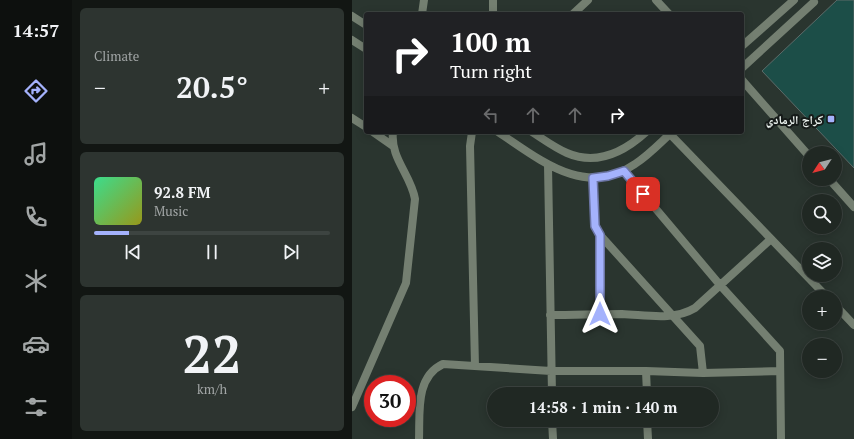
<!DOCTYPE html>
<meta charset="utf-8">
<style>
:root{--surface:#202823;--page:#2d3430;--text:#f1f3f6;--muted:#a2a6a6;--line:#3d4441;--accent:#a4b2fc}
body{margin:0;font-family:"PT Serif","Noto Naskh Arabic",serif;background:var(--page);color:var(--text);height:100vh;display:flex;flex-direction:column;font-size:15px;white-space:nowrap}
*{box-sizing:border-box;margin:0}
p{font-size:13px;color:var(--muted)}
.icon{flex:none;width:22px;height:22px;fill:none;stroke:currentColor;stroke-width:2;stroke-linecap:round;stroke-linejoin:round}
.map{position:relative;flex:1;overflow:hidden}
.sheet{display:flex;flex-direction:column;gap:8px;padding:8px;background:#121613;width:280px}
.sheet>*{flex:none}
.top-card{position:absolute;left:12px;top:12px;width:380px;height:122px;border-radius:4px;box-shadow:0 2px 10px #0003,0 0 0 1px var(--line);background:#202124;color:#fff;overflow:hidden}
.needle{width:26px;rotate:234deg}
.controls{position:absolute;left:450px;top:146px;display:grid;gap:8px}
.controls a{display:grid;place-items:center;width:40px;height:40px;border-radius:50%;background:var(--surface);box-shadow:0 2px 10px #0003,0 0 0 1px var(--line);font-size:20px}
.speed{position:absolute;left:12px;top:375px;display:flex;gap:8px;font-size:20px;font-weight:700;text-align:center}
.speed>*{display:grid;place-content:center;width:52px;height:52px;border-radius:50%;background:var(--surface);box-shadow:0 2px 10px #0003,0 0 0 1px var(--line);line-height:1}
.speed .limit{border:6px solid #d22;background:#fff;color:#111}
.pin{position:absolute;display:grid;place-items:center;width:34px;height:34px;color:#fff;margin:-17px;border-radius:8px;box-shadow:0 2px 6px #0006}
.me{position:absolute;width:44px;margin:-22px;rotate:0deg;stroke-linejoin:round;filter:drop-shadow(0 0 3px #0008)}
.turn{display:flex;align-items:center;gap:14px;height:84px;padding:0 20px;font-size:18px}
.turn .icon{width:52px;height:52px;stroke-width:2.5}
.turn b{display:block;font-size:28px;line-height:34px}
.lanes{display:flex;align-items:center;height:38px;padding:0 20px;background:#0003;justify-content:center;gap:20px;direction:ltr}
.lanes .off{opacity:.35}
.big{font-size:30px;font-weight:700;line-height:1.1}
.sheet .widget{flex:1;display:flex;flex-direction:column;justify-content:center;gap:6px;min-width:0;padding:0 14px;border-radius:6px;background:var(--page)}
.sheet .dial{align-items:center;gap:0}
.dial b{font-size:52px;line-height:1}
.song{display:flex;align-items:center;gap:12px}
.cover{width:48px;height:48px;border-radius:6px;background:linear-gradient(135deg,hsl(150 70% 55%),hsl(60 70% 35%))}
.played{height:4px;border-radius:2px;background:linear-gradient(90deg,var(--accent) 15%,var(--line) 15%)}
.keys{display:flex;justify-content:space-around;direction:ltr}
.heat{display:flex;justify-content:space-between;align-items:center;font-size:22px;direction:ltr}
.trip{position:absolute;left:135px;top:387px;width:232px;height:40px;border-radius:20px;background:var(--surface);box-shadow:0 2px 10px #0003,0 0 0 1px var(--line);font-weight:700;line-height:40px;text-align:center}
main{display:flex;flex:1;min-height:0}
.dock{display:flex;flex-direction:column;width:72px;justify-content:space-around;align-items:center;background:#0d100e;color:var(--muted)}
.dock .icon{width:28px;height:28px}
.dock .selected{color:var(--accent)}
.dock b{font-size:18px;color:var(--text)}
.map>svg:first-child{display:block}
</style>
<main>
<nav class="dock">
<b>14:57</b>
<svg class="icon selected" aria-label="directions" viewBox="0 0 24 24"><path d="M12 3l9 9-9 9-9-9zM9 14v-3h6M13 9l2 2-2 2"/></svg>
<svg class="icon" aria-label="music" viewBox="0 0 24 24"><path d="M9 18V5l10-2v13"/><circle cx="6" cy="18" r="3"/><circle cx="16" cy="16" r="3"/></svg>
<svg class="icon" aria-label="phone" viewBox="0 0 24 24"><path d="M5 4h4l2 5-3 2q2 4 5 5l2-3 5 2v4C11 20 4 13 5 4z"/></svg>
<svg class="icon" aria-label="climate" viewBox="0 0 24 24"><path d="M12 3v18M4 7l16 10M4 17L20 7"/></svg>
<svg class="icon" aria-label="car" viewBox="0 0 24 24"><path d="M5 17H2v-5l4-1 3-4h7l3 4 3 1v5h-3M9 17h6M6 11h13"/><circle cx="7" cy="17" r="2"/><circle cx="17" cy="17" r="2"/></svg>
<svg class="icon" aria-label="filters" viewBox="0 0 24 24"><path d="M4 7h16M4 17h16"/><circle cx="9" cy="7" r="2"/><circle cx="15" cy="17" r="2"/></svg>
</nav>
<section class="sheet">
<div class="widget"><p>Climate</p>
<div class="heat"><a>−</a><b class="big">20.5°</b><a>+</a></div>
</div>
<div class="widget">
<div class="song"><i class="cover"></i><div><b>92.8 FM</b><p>Music</p></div></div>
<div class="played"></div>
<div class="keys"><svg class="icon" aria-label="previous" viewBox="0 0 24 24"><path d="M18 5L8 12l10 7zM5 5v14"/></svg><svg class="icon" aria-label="pause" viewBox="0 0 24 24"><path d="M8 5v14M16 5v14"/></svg><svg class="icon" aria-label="next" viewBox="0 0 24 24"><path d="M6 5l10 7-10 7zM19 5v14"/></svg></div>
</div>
<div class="widget dial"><b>22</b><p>km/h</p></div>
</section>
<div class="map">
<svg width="502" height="439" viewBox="0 0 502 439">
<rect width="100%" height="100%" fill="#2a352f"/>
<path fill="#1c4e48" stroke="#5c6b69" d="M485,0h17v168l-92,-97z"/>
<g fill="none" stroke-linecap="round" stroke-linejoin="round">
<path stroke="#747f71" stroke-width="8" d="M304,0l13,14
M70,14l2,-14
M141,14v-14
M221,14l15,-14
M0,16l14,9
M0,40l14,9
M390,46l52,-46
M390,68l72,-66
M390,80l67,76
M0,118l14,9
M21,132l20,14
M120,132l-2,14 5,220
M146,132c41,27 87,67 137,32 14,-9 25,-21 37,-32
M180,132c11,7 23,16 35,21 30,13 57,-1 79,-21
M318,134l157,163
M196,165l4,229
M272,171l96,114 60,66 1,88
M241,178l2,48 5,9 100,111 3,27 -57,-2 1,23
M477,179l25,28
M248,235v79
M483,305l19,20
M198,315c24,0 48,-1 72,-1 25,1 51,7 73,-6l76,-69
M351,373l77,-2
M0,407l54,-124 9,-84c-4,-24 -25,-41 -22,-67
M200,420l1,19
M295,420l1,19
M67,439c1,-26 -4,-62 24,-75l108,7h95"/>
</g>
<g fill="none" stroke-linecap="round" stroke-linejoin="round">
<defs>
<path id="route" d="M248,314v-79l-5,-9 -2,-48 15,-2 16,-5 19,23"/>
</defs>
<use href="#route" stroke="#6b74a4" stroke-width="10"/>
<use href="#route" stroke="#a4b2fc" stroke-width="7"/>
</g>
<rect fill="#a4b2fc" stroke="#161b19" stroke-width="1.5" x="475" y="115" width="8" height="8" rx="2"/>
<g text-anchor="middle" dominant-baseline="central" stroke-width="4" stroke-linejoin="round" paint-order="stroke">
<g font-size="12" font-weight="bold" fill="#eaf1ed" stroke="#161b19" text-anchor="end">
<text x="471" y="119">كراج الرمادي</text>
</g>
</g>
</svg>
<div class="controls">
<a><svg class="needle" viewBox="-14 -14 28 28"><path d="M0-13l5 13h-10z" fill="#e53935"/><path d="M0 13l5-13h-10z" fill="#a2a6a6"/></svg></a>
<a><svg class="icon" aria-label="search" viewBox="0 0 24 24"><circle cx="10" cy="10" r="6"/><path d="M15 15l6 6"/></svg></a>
<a><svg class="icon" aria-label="layers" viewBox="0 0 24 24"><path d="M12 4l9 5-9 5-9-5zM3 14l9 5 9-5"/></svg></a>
<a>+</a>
<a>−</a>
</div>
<div class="speed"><div class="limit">30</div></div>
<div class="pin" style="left:291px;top:194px;background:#d93025"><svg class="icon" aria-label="arrive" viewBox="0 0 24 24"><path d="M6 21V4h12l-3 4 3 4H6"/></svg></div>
<svg class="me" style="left:248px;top:314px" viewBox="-20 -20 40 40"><path d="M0-17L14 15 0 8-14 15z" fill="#a4b2fc" stroke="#fff" stroke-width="4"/></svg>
<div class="trip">14:58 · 1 min · 140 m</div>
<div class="top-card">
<div class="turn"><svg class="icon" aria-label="right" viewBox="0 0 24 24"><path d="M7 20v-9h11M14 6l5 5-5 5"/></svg><div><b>100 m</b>Turn right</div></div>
<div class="lanes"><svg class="icon off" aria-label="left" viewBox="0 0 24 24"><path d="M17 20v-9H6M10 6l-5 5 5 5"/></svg><svg class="icon off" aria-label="ahead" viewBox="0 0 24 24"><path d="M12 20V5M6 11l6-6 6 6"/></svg><svg class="icon off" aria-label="ahead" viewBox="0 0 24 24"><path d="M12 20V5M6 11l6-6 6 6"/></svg><svg class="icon" aria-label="right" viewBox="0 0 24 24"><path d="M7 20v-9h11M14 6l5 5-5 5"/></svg></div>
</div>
</div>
</main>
